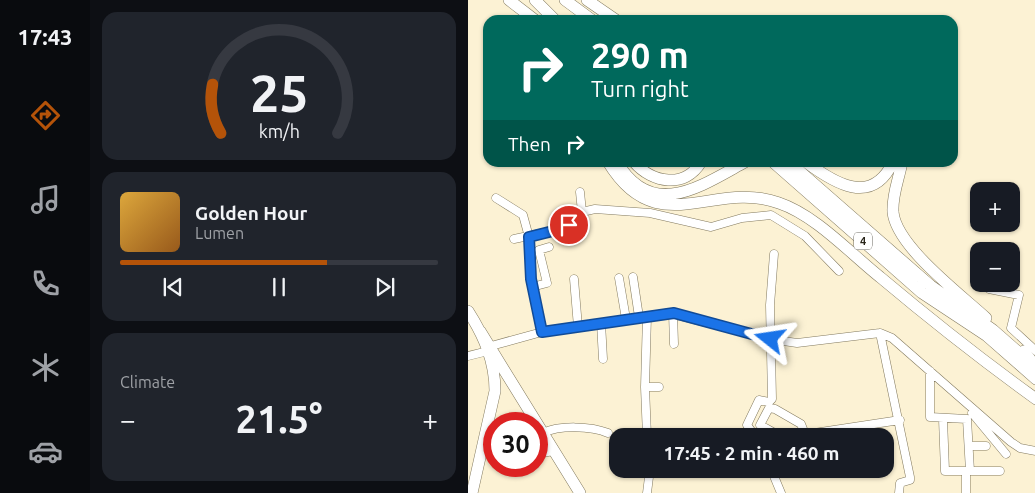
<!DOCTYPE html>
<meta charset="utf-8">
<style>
:root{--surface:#171b24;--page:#20242c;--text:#f1f3f6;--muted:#9ea1a6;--line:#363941;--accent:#b45309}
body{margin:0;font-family:Ubuntu,sans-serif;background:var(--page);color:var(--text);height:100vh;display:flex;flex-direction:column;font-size:19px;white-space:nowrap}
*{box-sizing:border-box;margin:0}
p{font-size:16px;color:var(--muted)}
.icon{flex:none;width:28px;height:28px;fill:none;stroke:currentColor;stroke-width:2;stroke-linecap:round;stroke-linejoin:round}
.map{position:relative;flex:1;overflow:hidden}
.sheet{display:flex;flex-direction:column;gap:12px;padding:12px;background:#0d0f14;width:378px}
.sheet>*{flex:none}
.banner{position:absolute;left:15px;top:15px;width:475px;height:152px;border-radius:15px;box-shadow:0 1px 4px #0004;background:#00695c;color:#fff;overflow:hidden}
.controls{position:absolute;left:502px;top:182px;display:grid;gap:10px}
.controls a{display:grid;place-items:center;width:50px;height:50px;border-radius:10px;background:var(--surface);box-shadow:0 1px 4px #0004;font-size:25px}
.speed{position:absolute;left:15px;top:412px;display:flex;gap:10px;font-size:25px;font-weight:700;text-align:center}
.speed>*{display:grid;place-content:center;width:65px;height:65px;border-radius:50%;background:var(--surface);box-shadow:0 1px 4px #0004;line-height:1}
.speed .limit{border:8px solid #d22;background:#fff;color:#111}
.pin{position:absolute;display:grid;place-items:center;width:42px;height:42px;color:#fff;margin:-21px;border:2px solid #fff;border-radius:50%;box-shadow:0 1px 5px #0007}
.me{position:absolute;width:55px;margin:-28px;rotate:285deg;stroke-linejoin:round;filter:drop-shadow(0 0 4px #0008)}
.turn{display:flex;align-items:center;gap:18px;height:105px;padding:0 25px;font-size:22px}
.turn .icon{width:65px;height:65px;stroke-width:2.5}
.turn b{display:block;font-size:35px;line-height:42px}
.then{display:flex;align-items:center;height:48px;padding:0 25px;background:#0003;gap:10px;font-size:19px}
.big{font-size:38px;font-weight:700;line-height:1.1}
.sheet .widget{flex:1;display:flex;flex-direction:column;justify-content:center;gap:8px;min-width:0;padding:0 18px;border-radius:15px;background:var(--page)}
.sheet .dial{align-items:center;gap:0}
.dial svg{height:130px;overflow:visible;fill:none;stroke:var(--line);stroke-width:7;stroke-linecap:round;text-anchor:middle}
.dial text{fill:var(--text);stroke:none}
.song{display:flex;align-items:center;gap:15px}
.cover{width:60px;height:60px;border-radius:8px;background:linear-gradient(135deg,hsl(40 70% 55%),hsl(30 70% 35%))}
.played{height:5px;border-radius:2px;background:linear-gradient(90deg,var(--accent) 65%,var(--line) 65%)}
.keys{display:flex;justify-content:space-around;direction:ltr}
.heat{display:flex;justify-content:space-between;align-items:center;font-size:28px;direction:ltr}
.trip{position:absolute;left:141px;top:428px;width:285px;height:50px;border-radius:15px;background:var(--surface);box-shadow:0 1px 4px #0004;font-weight:700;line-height:50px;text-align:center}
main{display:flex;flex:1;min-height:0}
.menu{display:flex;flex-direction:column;width:90px;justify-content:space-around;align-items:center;background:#090b0e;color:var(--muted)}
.menu .icon{width:35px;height:35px}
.menu .current{color:var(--accent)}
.menu b{font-size:22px;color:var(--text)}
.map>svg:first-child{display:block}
</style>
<main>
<nav class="menu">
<b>17:43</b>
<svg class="icon current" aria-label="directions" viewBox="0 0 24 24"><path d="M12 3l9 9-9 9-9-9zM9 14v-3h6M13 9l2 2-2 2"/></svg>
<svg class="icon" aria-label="music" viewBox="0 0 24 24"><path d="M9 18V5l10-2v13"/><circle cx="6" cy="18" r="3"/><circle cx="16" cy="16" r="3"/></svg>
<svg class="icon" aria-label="phone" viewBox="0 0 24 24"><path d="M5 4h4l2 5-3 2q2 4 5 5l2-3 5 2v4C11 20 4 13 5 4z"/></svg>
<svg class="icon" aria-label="climate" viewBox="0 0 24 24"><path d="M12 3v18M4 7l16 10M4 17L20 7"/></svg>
<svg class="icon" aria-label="car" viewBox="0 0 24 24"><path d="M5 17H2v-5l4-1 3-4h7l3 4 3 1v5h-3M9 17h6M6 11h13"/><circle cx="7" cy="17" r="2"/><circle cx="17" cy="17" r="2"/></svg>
</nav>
<section class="sheet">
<div class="widget dial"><svg viewBox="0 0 100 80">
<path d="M14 69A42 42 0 1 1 86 69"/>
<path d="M14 69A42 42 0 0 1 9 39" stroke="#b45309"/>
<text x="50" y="56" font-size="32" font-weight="700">25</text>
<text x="50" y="72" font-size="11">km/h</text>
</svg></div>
<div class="widget">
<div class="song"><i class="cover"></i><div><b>Golden Hour</b><p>Lumen</p></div></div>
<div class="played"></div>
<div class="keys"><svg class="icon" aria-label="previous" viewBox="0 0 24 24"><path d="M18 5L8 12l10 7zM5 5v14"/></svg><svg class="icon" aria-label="pause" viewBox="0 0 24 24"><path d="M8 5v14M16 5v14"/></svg><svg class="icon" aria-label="next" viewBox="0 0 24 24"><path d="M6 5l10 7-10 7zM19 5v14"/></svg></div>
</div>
<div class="widget"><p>Climate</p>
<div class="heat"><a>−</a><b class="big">21.5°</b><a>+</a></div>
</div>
</section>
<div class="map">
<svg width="568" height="493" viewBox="0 0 568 493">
<rect width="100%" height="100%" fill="#fcf2d4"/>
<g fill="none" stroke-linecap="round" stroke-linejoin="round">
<defs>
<path id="minor" d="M28,198l27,17 6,22 2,43 11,52
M114,212l13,-3 55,4 61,14 31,-9 29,-3 34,21 34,35
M46,239l47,-10 21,-17 -2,-20
M165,277l6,40
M151,278l7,41
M106,279l4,48
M64,287l15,-4 -8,-33 10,-3
M521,289l30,6 -8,33 25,23
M205,313l1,31
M179,316l-2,71 2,49
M133,323l2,36
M412,333l30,144v3l-10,3 -1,10
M23,346l51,-14 126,-19 102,26 27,4 83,-10 12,5 119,104 9,6 16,3
M0,356l20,-5
M462,371v46l37,2 3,52
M177,387h14
M504,413l34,41
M475,419l2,52h55
M75,433c16,-8 48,-7 65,0
M333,435l99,-15
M287,436l-8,-11 12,-25 10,2 3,-3 -2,-94 4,-51
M312,436l-20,-11 9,-17 6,1 26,15 2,5 -2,7
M502,446h16
M69,454l16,-3
M303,469l10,24
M321,470l2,-1
M498,471v22
M179,493l3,-24"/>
<path id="highway" d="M41,0l26,20
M67,0l20,20
M97,0l27,20
M119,0l29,20
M140,162c49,81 105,17 171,41 36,12 71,50 101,74 50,42 102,83 156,122
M149,162c35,59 84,24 128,0
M166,162c18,21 51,27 67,0
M305,162l149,131 65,43 49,43
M321,162l142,124 62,44 32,28
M338,162c28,21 66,45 87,0
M434,162c-3,17 -10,32 -9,50 3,34 67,82 93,106
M0,311c16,25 27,50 27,80l-23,102
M12,331l100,162
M556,351l12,16"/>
</defs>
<use href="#minor" stroke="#837a5f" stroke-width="9"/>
<use href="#highway" stroke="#837a5f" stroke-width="12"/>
<use href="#minor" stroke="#fff" stroke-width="8"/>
<use href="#highway" stroke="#fff" stroke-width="11"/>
</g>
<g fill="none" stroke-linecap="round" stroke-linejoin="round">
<defs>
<path id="route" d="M101,225l-8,4 -32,8 2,42 11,53 132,-19 96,26"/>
</defs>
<use href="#route" stroke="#114b97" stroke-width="12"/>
<use href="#route" stroke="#1a73e8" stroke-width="9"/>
</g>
<g text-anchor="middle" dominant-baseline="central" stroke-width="4" stroke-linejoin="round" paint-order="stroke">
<rect fill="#fff" stroke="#68665e" stroke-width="1" x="386" y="232.5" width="18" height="17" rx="4"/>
<g font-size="11" font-weight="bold" fill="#282419">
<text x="395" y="241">4</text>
</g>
</g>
</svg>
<div class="controls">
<a>+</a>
<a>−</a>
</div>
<div class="speed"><div class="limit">30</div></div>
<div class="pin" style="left:101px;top:225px;background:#d93025"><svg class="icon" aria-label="arrive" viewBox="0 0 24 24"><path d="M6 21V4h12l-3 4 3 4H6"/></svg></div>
<svg class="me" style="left:302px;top:339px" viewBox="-20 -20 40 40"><path d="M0-17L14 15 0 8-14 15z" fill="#1a73e8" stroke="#fff" stroke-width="4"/></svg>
<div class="trip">17:45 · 2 min · 460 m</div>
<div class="banner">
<div class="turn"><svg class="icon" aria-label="right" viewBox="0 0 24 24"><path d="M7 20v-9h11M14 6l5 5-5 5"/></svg><div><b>290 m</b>Turn right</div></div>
<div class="then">Then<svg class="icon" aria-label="right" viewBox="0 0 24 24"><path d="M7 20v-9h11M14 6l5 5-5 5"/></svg></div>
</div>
</div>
</main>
